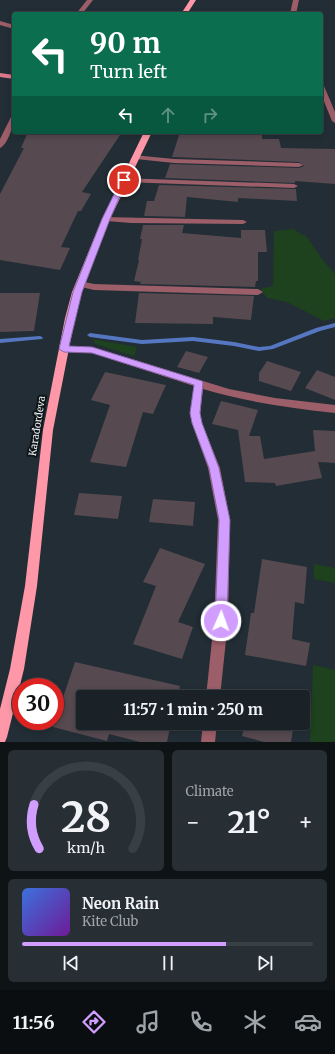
<!DOCTYPE html>
<meta charset="utf-8">
<style>
:root{--surface:#1a2228;--page:#272f34;--text:#f1f3f6;--muted:#9fa4a8;--line:#383f45;--accent:#d19dfe}
body{margin:0;font-family:Merriweather,serif;background:var(--page);color:var(--text);height:100vh;display:flex;flex-direction:column;font-size:15px;white-space:nowrap}
*{box-sizing:border-box;margin:0}
p{font-size:13px;color:var(--muted)}
.icon{flex:none;width:22px;height:22px;fill:none;stroke:currentColor;stroke-width:2;stroke-linecap:round;stroke-linejoin:round}
.map{position:relative;height:742px;overflow:hidden}
.panel{display:flex;flex-direction:column;gap:8px;padding:8px;background:#0e1316;flex:1}
.panel>*{flex:none}
.guide{position:absolute;left:12px;top:12px;width:311px;height:122px;border-radius:4px;box-shadow:0 2px 6px #0003,0 0 0 1px var(--line);background:#0b6e4f;color:#fff;overflow:hidden}
.speed{position:absolute;left:12px;top:678px;display:flex;gap:8px;font-size:20px;font-weight:700;text-align:center}
.speed>*{display:grid;place-content:center;width:52px;height:52px;border-radius:50%;background:var(--surface);box-shadow:0 2px 6px #0003,0 0 0 1px var(--line);line-height:1}
.speed .limit{border:6px solid #d22;background:#fff;color:#111}
.pin{position:absolute;display:grid;place-items:center;width:34px;height:34px;color:#fff;margin:-17px;border:2px solid #fff;border-radius:50%;box-shadow:0 1px 4px #0007}
.me{position:absolute;width:44px;margin:-22px;rotate:2deg;stroke-linejoin:round;filter:drop-shadow(0 0 3px #0008)}
.turn{display:flex;align-items:center;gap:14px;height:84px;padding:0 12px;font-size:18px}
.turn .icon{width:52px;height:52px;stroke-width:2.5}
.turn b{display:block;font-size:28px;line-height:34px}
.lanes{display:flex;align-items:center;height:38px;padding:0 12px;background:#0003;justify-content:center;gap:20px;direction:ltr}
.lanes .off{opacity:.35}
.big{font-size:30px;font-weight:700;line-height:1.1}
.panel .card{flex:1;display:flex;flex-direction:column;justify-content:center;gap:6px;min-width:0;padding:0 14px;border-radius:6px;background:var(--page)}
.panel .dial{align-items:center;gap:0}
.dial svg{height:104px;overflow:visible;fill:none;stroke:var(--line);stroke-width:7;stroke-linecap:round;text-anchor:middle}
.dial text{fill:var(--text);stroke:none}
.song{display:flex;align-items:center;gap:12px}
.cover{width:48px;height:48px;border-radius:6px;background:linear-gradient(135deg,hsl(220 70% 55%),hsl(280 70% 35%))}
.played{height:4px;border-radius:2px;background:linear-gradient(90deg,var(--accent) 70%,var(--line) 70%)}
.keys{display:flex;justify-content:space-around;direction:ltr}
.heat{display:flex;justify-content:space-between;align-items:center;font-size:22px;direction:ltr}
.panel .tiles{flex:1;display:grid;gap:8px;grid-template-columns:1fr 1fr}
.card:last-child{grid-column:span 2}
.trip{position:absolute;left:76px;top:690px;width:234px;height:40px;border-radius:4px;background:var(--surface);box-shadow:0 2px 6px #0003,0 0 0 1px var(--line);font-weight:700;line-height:40px;text-align:center}
.menu{display:flex;height:64px;justify-content:space-around;align-items:center;background:#0a0e10;color:var(--muted)}
.menu .icon{width:28px;height:28px}
.menu .on{color:var(--accent)}
.menu b{font-size:18px;color:var(--text)}
.map>svg:first-child{display:block}
</style>
<div class="map">
<svg width="335" height="742" viewBox="0 0 335 742">
<rect width="100%" height="100%" fill="#222d35"/>
<path fill="#1d421d" d="M293,229l14,8 15,22 13,15v44l-11,3 -37,-19 -20,-4 -7,-9 13,-3 1,-55z
M92,339l45,8 -3,9 -39,-12z
M314,564l21,4v15l-21,-4z
M313,665l22,5v72h-25z"/>
<g fill="none" stroke-linecap="round" stroke-linejoin="round">
<path fill="#5577c1" fill-rule="evenodd" d="M335,323v4l-15,4 -47,18 -14,2 -25,-5 -41,-5 -51,3 -52,-7 -3,-2 3,-2 52,7 51,-3 41,5 25,5 11,-1 46,-18z
M40,336l2,1 1,1 -1,1 -42,4v-4z"/>
</g>
<path fill="#564950" d="M28,132h94l-40,60 9,2 -10,17h-3l-17,36 9,1 -10,22 -60,-10v-66l24,-46h-3z
M180,132l82,1v6h17l2,9 54,1v35l-40,-3v2l-130,-5 5,-14 129,4 5,-2 -5,-4 -127,-5z
M159,185l137,4 1,12 -59,-3v4l-51,-5 -2,20 -41,-1 3,-15h7z
M143,225h41l-2,8 59,5v-8h24l2,22h-9v29h-2l-1,6 -115,-3 1,-2 -7,-1 5,-21h-1l4,-21h-2z
M0,293h40l-6,38 -34,1z
M139,293l115,3 -3,24 -38,-3v7l-78,-1z
M186,351l22,6 -9,16 -22,-6z
M267,361l34,11 -10,19 -32,-10v-8z
M317,370l18,7v23l-30,-12z
M105,372l61,13 -13,29 -10,-2 -17,55 -36,-5 20,-57 -19,-5z
M221,401l37,9 -9,26h11l4,23 51,-8 -2,-21 22,1v32l-17,-1 4,16 -46,8 -1,-3 -30,-1 -7,-52 -26,-6z
M79,493l43,3 -4,23 -44,-4z
M153,499l42,3 -2,24 -44,-4z
M160,548l45,16 -27,58 15,5 -11,32 -49,-15 23,-58 -13,-4z
M262,559l45,8 -3,37 -9,-2 -3,37 18,4 -4,23 -61,-11 6,-42h3z
M75,662l105,24 -2,11h-95v26h88l-4,19h-27l-31,-8 -2,7 -54,-14z
M245,723h49l-3,19h-27l-22,-6z"/>
<g fill="none" stroke-linecap="round" stroke-linejoin="round">
<path fill="#9c5e68" fill-rule="evenodd" d="M87,0h6l-11,14h-6z
M293,0h6l-3,14h-6z
M0,21l14,4v4l-14,-4z
M321,84l3,2 11,26v11l-3,-2 -11,-27z
M14,115c0,9 -6,30 -14,33v-9l11,-22z
M133,155l41,4 125,4 4,2 -4,2 -125,-4 -38,-4h-3z
M121,178l173,6 4,2 -4,2 -170,-6 -4,-2z
M103,217l140,3 4,2 -4,2 -112,-1 -25,-2h-3z
M80,281l14,3 164,5 5,3 -5,3 -164,-5 -17,-4 -1,-2 1,-2z
M64,346l28,1 137,42 46,9 60,7v8c-45,-5 -89,-11 -132,-24l-3,24 2,10 18,45 10,52 -2,101 -8,76h-14l8,-76 4,-101 -10,-52 -16,-45 -2,-10 4,-27 -102,-33 -31,-2 -2,-2z
M203,723h14l-2,19h-14z"/>
<path fill="#db798a" fill-rule="evenodd" d="M0,73l14,2v4l-14,-2z"/>
<path fill="#fe98a8" fill-rule="evenodd" d="M190,0h6l-9,14h-6z
M144,132h8l-42,87 -28,73 -7,26 -22,112 -16,156 -13,83 -17,68 -2,5h-5v-33l10,-40 15,-83 18,-156 22,-112 7,-26 30,-73z"/>
</g>
<path fill="#d19dfe" stroke="#8866a5" d="M124,178l3,2 -17,39 -28,73 -13,54 23,1 110,34 1,2 -3,30 2,10 17,45 11,52 -3,101 -2,4 -4,1 -4,-1 -2,-4 4,-101 -10,-52 -17,-45 -2,-10 4,-28 -102,-32 -28,-1 -5,-3 14,-57 29,-73 19,-39z"/>
<g text-anchor="middle" dominant-baseline="central" stroke-width="4" stroke-linejoin="round" paint-order="stroke">
<g font-size="10" fill="#ebf2f7" stroke="#101518">
<text transform="translate(37 426) rotate(-81)">Karađorđeva</text>
</g>
</g>
</svg>
<div class="speed"><div class="limit">30</div></div>
<div class="pin" style="left:124px;top:180px;background:#d93025"><svg class="icon" aria-label="arrive" viewBox="0 0 24 24"><path d="M6 21V4h12l-3 4 3 4H6"/></svg></div>
<svg class="me" style="left:221px;top:621px" viewBox="-20 -20 40 40"><circle r="17" fill="#d19dfe" stroke="#fff" stroke-width="3"/><path d="M0-11L8 9 0 5-8 9z" fill="#fff"/></svg>
<div class="trip">11:57 · 1 min · 250 m</div>
<div class="guide">
<div class="turn"><svg class="icon" aria-label="left" viewBox="0 0 24 24"><path d="M17 20v-9H6M10 6l-5 5 5 5"/></svg><div><b>90 m</b>Turn left</div></div>
<div class="lanes"><svg class="icon" aria-label="left" viewBox="0 0 24 24"><path d="M17 20v-9H6M10 6l-5 5 5 5"/></svg><svg class="icon off" aria-label="ahead" viewBox="0 0 24 24"><path d="M12 20V5M6 11l6-6 6 6"/></svg><svg class="icon off" aria-label="right" viewBox="0 0 24 24"><path d="M7 20v-9h11M14 6l5 5-5 5"/></svg></div>
</div>
</div>
<section class="panel">
<div class="tiles">
<div class="card dial"><svg viewBox="0 0 100 80">
<path d="M14 69A42 42 0 1 1 86 69"/>
<path d="M14 69A42 42 0 0 1 10 35" stroke="#d19dfe"/>
<text x="50" y="56" font-size="32" font-weight="700">28</text>
<text x="50" y="72" font-size="11">km/h</text>
</svg></div>
<div class="card"><p>Climate</p>
<div class="heat"><a>−</a><b class="big">21°</b><a>+</a></div>
</div>
<div class="card">
<div class="song"><i class="cover"></i><div><b>Neon Rain</b><p>Kite Club</p></div></div>
<div class="played"></div>
<div class="keys"><svg class="icon" aria-label="previous" viewBox="0 0 24 24"><path d="M18 5L8 12l10 7zM5 5v14"/></svg><svg class="icon" aria-label="pause" viewBox="0 0 24 24"><path d="M8 5v14M16 5v14"/></svg><svg class="icon" aria-label="next" viewBox="0 0 24 24"><path d="M6 5l10 7-10 7zM19 5v14"/></svg></div>
</div>
</div>
</section>
<nav class="menu">
<b>11:56</b>
<svg class="icon on" aria-label="directions" viewBox="0 0 24 24"><path d="M12 3l9 9-9 9-9-9zM9 14v-3h6M13 9l2 2-2 2"/></svg>
<svg class="icon" aria-label="music" viewBox="0 0 24 24"><path d="M9 18V5l10-2v13"/><circle cx="6" cy="18" r="3"/><circle cx="16" cy="16" r="3"/></svg>
<svg class="icon" aria-label="phone" viewBox="0 0 24 24"><path d="M5 4h4l2 5-3 2q2 4 5 5l2-3 5 2v4C11 20 4 13 5 4z"/></svg>
<svg class="icon" aria-label="climate" viewBox="0 0 24 24"><path d="M12 3v18M4 7l16 10M4 17L20 7"/></svg>
<svg class="icon" aria-label="car" viewBox="0 0 24 24"><path d="M5 17H2v-5l4-1 3-4h7l3 4 3 1v5h-3M9 17h6M6 11h13"/><circle cx="7" cy="17" r="2"/><circle cx="17" cy="17" r="2"/></svg>
</nav>
